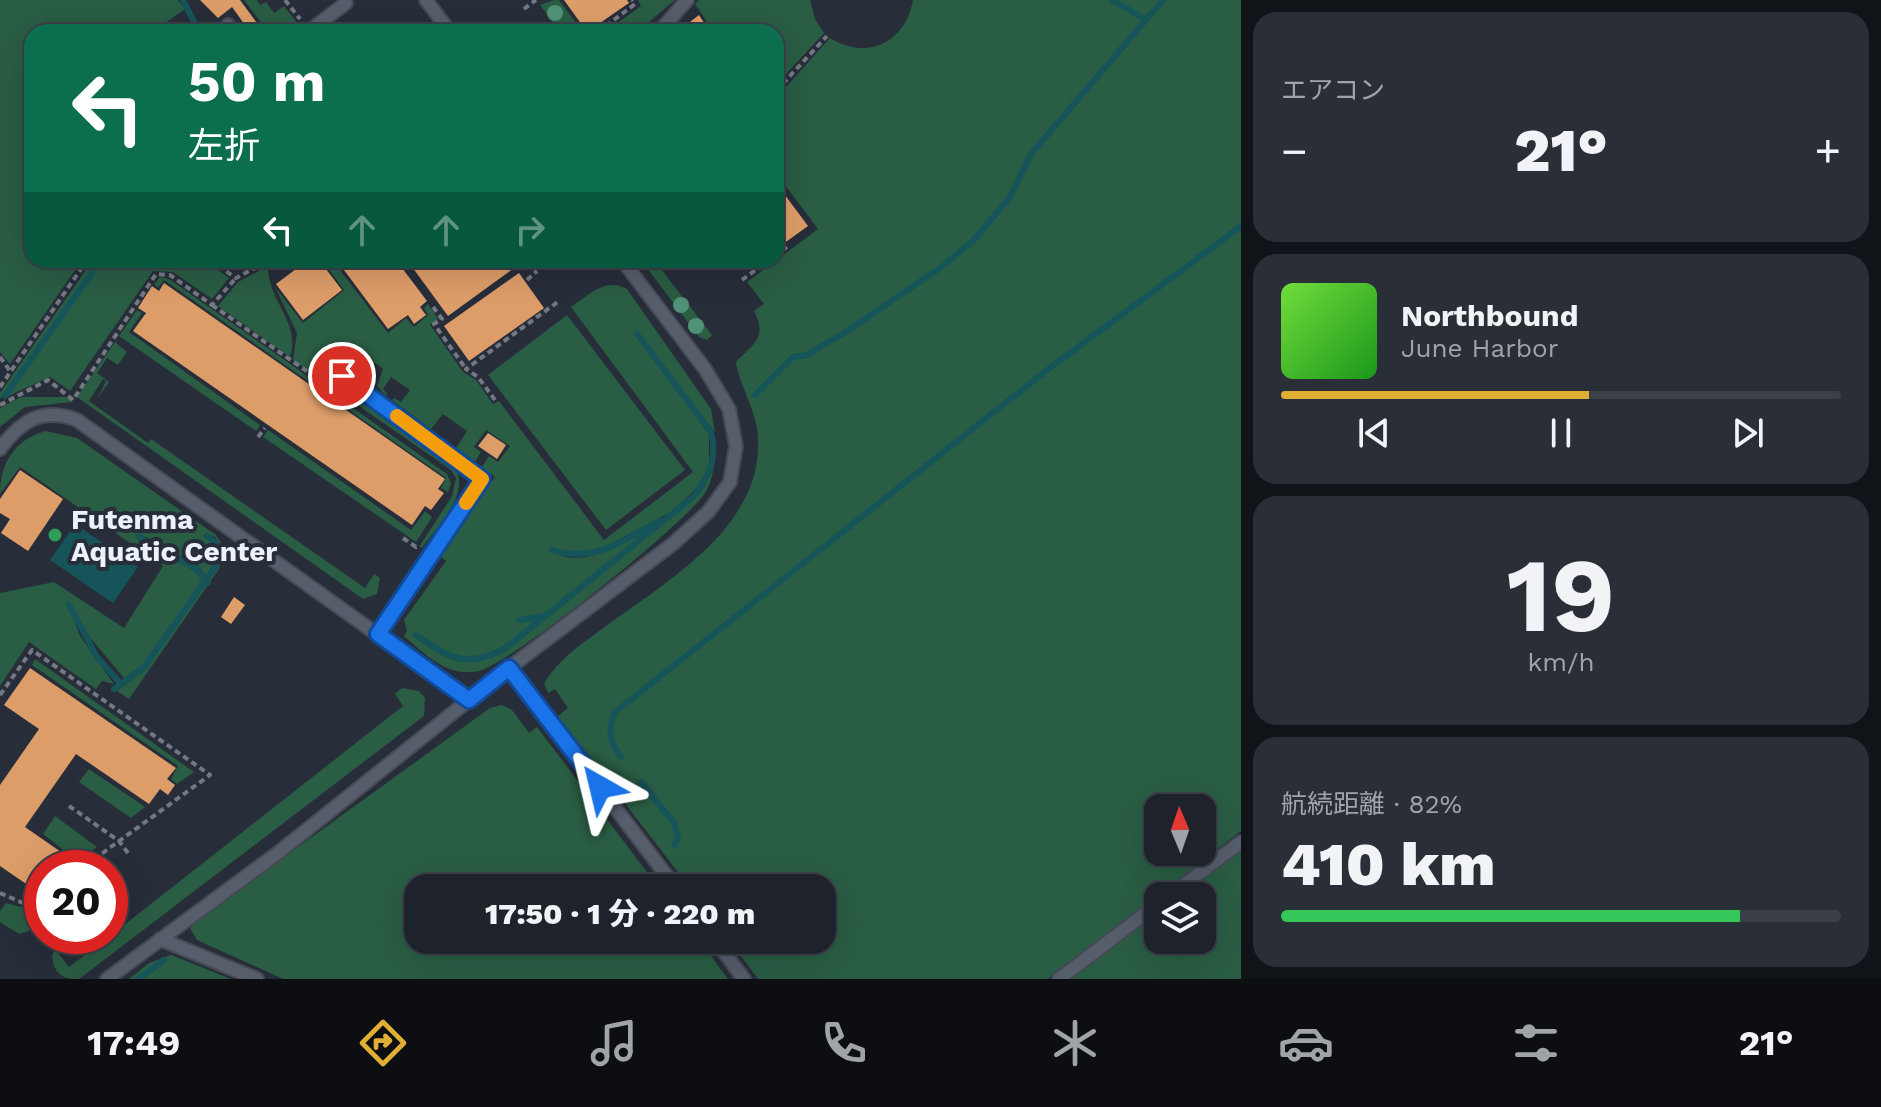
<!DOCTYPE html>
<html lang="ja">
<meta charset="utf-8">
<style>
:root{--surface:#1d222b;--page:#2a2f37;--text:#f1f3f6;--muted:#a0a4a9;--line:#3b3f47;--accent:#e1af34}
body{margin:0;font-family:"Work Sans","Noto Sans JP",sans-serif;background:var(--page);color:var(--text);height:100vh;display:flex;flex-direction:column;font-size:30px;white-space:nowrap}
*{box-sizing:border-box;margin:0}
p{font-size:26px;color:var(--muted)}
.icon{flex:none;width:44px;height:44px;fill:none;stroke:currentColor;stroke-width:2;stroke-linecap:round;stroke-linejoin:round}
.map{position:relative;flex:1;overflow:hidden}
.panel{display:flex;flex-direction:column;gap:12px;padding:12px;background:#101318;width:640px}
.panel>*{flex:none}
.banner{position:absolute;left:24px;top:24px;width:760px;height:244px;border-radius:24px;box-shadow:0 8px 32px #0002,0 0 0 2px var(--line);background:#0b6e4f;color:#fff;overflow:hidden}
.needle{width:52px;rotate:358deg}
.tools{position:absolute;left:1144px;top:794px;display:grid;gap:16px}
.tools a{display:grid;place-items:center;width:72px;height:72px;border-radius:16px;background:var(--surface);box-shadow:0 8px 32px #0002,0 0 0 2px var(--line);font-size:40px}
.speed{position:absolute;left:24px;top:850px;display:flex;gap:16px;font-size:40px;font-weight:700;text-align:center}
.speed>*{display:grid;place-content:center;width:104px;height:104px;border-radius:50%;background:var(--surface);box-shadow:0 8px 32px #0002,0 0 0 2px var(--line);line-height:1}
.speed .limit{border:12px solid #d22;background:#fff;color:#111}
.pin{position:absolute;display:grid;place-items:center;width:68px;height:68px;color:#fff;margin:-34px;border:4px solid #fff;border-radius:50%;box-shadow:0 2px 8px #0007}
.me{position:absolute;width:88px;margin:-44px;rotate:323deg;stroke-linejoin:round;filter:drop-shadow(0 0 6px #0008)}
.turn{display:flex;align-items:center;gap:28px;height:168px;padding:0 32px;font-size:36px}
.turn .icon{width:104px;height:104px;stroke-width:2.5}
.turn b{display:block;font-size:56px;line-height:68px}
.lanes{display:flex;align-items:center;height:76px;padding:0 32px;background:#0003;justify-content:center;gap:40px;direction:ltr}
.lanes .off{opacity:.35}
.big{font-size:60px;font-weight:800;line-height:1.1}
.panel .tile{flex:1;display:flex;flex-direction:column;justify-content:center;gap:12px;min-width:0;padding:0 28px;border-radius:24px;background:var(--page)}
.panel .dial{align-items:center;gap:0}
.dial b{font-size:104px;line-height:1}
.song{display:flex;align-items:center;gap:24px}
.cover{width:96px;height:96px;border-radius:12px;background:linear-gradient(135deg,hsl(100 70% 55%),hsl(120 70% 35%))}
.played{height:8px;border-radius:4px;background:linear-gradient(90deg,var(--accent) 55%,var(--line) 55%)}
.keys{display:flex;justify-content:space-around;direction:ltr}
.heat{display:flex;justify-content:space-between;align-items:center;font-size:44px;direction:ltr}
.charge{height:12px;border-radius:6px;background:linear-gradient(90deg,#34c759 82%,var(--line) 0)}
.trip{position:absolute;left:404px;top:874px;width:432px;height:80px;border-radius:24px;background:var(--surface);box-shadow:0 8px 32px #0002,0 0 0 2px var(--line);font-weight:800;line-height:80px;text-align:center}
.dock{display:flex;height:128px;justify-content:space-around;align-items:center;background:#0c0e11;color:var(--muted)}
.dock .icon{width:56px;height:56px}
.dock .active{color:var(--accent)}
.dock b{font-size:36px;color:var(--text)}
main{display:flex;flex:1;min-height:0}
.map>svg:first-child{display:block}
</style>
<main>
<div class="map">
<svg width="1241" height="979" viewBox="0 0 1241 979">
<rect width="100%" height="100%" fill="#272d39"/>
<path fill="#295d44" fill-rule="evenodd" d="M0,0h178l7,9 -20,14 5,9h-138v228h50l-72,104 -10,-12z
M244,0h13l3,5 6,-3 8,11 10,-7 14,18 -11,8h-26l4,-4z
M554,0h5l24,32h-23l-20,-27z
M638,0h37l-38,32h-32l36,-26z
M699,0h111l5,19 9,14 -48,52v-53h-62l-19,-28z
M913,0h328v831l-193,148h-290l-29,-39h93v-52h-132l-132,-172 10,-8 -13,-19 -7,4 -4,-10c15,-24 36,-38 58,-54 63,-47 161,-101 156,-191 -1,-27 -18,-50 -22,-76 17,-18 32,-24 18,-51l10,-7 -17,-22 71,-53 -42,-56v-75l54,-60c38,23 75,5 83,-38zM1158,808h44v44h-44z
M93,260h5l-98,139v-6z
M104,260h100l25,18 -17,21 -39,-27 -20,-1 -83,120 -20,-14 -44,20z
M322,260h22l-7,6 51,67 18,-15 8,9 14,-12 -4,-7 4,-4 10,15 -8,6 33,47 13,8 17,24 6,-3 105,139 89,-68 -122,-165c18,-12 34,-30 56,-18l84,120 4,23 -80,-101 74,103v28l-6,20 -30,29 -78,41 -16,3 -29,-6c32,26 82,-12 112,-28l-117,93 -26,4v3l22,-3c-20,15 -48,45 -76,41 -19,-3 -35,-18 -51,-26l-1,3c34,25 51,35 92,16l187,-151 13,-15 10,-34c-1,15 -2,28 -10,41 -19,30 -194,171 -226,178 -31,7 -53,-16 -75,-35l3,-5 -3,-11 42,-59 -7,-6 56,-78 -13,-10 7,-11 9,6 12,-16 -24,-16 -12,17 7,5 -6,10 -19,-14 11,-17 -24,-17 -12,15 -39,-29 2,-2 7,4 9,-12 -19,-13 -8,12 4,4 -1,3 -9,-10 6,-17 -16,-12 -13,13 -18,-6 -9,15 128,88c16,28 -18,59 -33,81l-3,-1 33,-51 4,-18 -5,-8 -158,-110 4,-27 -22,-46 28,36 41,-33z
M641,260h13l58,75 -5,5 -8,-3z
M268,266c0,37 33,55 22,91l-72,-51 20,-24z
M160,277l9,2 278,195 4,9 -3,9 -7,-4 5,-10 -282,-198 -6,8 -4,-4z
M137,310l5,3 -13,19 131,93 -4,6 -137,-95z
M567,315l118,155 -79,60 -118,-155z
M115,342l12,10 -9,13 -11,-7 -10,15 12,9 -12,17 9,-18 -3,-2 -14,22 59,42 3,-4 214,149 9,-14 6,4 -3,16 -14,5 -286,-202z
M21,397h45l6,5 -47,5 -25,20v-19z
M268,430l143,100 14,-19 7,6 -16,25 -153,-105z
M46,431l31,7 139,97 10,16 -7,18 -90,130 -12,-8 29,-22 72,-102 6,-16 -9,-14 -8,-4 -3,3 13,11 2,8 -13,21 -9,-11 -57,-31 -4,1 2,5 55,30 10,11 -61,85 -18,12 -42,-50 -15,-27 13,35 34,48 -12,-3 -6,8 -67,-47 -29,44v-93l54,-11 70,46 39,-62 -143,-99 -20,27c0,-31 15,-55 46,-63z
M35,659l159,113 -17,12 -6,-5 7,-13 -146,-101z
M402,688l17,3 6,7 -1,18 -345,263c-17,0 -25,-5 -27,-23l3,-7 14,18 41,-31 293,-230 -8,-12z
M502,705l10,5 17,23 8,-6 122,161h-241v52h281l29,39h-445l-86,-39 -7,-12 10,-10 290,-210z
M89,769l56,38 -14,11 -52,-36z
M55,816l42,31 -28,21h-14l11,-16 -23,-18z
M1241,850v129h-171l88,-67v28h44v-44h-22z
M6,903l27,7 6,12v6l-20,6 -19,-12v-11z
M171,955l60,24h-102l20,-16z"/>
<path fill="#155459" d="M75,524l63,43 -25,36 -63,-43z"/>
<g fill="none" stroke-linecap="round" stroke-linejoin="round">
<path stroke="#155459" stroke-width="6" d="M183,0l16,32
M1112,0l34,20
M236,260l2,2
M755,395l38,-38 14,-2 40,-24 93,-63 32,-26 38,-45 21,-43 132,-154
M5,396l96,-136
M139,537l56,31 13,15
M552,550c41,14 72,-10 107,-29
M69,605l28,52 24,27
M519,620l24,-4
M416,635c33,23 50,34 88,14l189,-152c15,-18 25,-41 18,-65l-74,-98
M114,689l30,-22 74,-104 2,-15 -12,-12
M621,757c-12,-16 -13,-26 -7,-44l428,-339 199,-148
M641,782l33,41 4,15 -3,7
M139,979l25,-19"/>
</g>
<path fill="#dd9d69" d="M200,0h40l22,30 -12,2 -18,-25 -14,11z
M564,0h63l2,3 -42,29z
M699,15l11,17h-13l-7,-10z
M776,183l32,43 -32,23z
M308,260h11l23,30 -39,30 -27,-36z
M349,260h47l31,41 -7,6 6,8 -12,9 -6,-9 -20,14 -47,-63z
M407,260h102l5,8 -66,48z
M519,273l25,35 -75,53 -25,-35z
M164,283l281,196 -7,10 6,4 -13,17 -6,-4 -13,19 -279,-194 13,-18 -8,-5 14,-22 7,5z
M488,433l18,12 -9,14 -19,-13z
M20,470l43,29 -35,52 -27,-18 9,-14 -10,-6v-14z
M234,597l11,8 -14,19 -10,-7z
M30,668l146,100 -9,11 8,6 -7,10 -8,-6 -11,15 -73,-50 -51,73 36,25 -11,16h-8v12l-7,10 -35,-24v-81l39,-56 -35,-24z"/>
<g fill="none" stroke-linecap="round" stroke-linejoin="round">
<defs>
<path id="lane" d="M426,0l24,32
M228,25l5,7
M308,32l38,-29
M659,32l28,-32
M342,376l140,103 -104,155
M0,449c21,-29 43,-42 77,-29l392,280
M509,668l167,220
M1169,896l72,-54
M160,939l97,40
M715,940l29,39
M107,979l172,-127 230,-184 165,-125 35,-32 21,-29 6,-36 -7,-37 -24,-40 -83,-109
M1059,979l99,-75"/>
</defs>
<use href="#lane" stroke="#454a54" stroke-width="16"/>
<path stroke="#737883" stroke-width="4" stroke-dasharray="6 4" stroke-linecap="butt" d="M285,0l15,19
M524,9l12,-9
M598,32l37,-28 -3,-4
M776,91l51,-55
M776,255l11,-8
M210,260l26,18 34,-18
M513,261l2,-1
M527,280l10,-9
M742,280l27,-20
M212,305l116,81
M433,307l9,12 -8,5 32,45
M0,357l10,14
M0,387l87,-127
M495,400l-17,-23 -12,-8 93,-68
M0,405l48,-25 25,20 83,-126 14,1 42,30 24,-27
M258,437l7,-9
M403,538l13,9 2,-2
M0,695l32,-45 178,125 -128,93
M69,806l50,35 9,12
M0,893l30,13 12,-9"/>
<use href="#lane" stroke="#565d6b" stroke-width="12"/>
</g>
<g fill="#509278">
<circle cx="555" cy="13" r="8"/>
<circle cx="681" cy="305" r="8"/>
<circle cx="696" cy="326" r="8"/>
</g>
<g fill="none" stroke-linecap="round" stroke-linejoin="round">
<defs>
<path id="route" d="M342,376l140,103 -104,155 91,66 40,-32 91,119"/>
</defs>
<use href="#route" stroke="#114b97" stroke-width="20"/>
<use href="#route" stroke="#1a73e8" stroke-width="14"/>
<path stroke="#f59e0b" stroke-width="14" d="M397,416l85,63 -16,24"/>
</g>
<circle fill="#2e9e5b" stroke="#272d39" stroke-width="3" cx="55" cy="535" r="8"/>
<g text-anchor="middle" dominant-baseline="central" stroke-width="8" stroke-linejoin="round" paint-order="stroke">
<g font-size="28" font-weight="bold" fill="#edf1f9" stroke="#272d39" text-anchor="start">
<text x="71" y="519">Futenma<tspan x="71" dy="32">Aquatic Center</tspan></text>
</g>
</g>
</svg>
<div class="tools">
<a><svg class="needle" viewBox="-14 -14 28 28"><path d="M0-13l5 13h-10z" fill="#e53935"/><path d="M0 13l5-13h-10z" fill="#a0a4a9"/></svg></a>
<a><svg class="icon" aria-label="layers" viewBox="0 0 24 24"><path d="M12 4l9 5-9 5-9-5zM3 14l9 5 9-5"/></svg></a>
</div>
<div class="speed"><div class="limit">20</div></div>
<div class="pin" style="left:342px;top:376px;background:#d93025"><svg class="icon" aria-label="arrive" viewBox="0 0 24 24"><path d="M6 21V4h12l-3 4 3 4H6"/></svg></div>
<svg class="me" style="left:600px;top:787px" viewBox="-20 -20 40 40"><path d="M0-17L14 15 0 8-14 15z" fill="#1a73e8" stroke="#fff" stroke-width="4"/></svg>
<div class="trip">17:50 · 1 分 · 220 m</div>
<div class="banner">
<div class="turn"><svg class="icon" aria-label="left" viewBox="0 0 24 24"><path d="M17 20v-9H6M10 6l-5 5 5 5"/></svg><div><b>50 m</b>左折</div></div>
<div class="lanes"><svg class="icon" aria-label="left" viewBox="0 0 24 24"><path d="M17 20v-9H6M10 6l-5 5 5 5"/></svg><svg class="icon off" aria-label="ahead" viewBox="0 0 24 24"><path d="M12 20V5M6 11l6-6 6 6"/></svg><svg class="icon off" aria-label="ahead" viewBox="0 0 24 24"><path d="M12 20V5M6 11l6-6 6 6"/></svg><svg class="icon off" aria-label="right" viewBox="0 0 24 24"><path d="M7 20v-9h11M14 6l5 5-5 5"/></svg></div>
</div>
</div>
<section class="panel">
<div class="tile"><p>エアコン</p>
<div class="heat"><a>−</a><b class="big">21°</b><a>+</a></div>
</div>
<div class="tile">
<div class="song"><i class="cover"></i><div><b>Northbound</b><p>June Harbor</p></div></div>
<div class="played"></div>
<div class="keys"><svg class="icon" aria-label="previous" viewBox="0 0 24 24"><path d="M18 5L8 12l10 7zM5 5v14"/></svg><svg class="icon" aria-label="pause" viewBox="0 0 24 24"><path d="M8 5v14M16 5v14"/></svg><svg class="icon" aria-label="next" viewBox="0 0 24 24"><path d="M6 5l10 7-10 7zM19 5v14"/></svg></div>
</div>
<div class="tile dial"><b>19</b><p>km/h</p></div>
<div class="tile"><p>航続距離 · 82%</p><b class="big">410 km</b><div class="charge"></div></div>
</section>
</main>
<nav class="dock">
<b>17:49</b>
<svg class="icon active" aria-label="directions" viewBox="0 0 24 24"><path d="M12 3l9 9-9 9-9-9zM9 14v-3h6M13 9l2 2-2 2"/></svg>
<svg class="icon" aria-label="music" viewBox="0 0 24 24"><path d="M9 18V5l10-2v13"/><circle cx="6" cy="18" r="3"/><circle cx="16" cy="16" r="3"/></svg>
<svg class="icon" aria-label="phone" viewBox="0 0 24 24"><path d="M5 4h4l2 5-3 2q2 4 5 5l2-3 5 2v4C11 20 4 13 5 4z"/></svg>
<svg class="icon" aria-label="climate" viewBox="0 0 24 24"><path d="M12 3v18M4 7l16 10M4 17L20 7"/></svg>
<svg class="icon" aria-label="car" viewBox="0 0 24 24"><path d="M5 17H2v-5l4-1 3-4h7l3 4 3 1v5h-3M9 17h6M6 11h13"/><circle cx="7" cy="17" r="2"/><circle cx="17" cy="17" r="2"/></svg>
<svg class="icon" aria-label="filters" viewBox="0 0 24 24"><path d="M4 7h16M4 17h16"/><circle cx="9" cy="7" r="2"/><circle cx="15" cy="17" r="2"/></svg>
<b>21°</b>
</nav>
